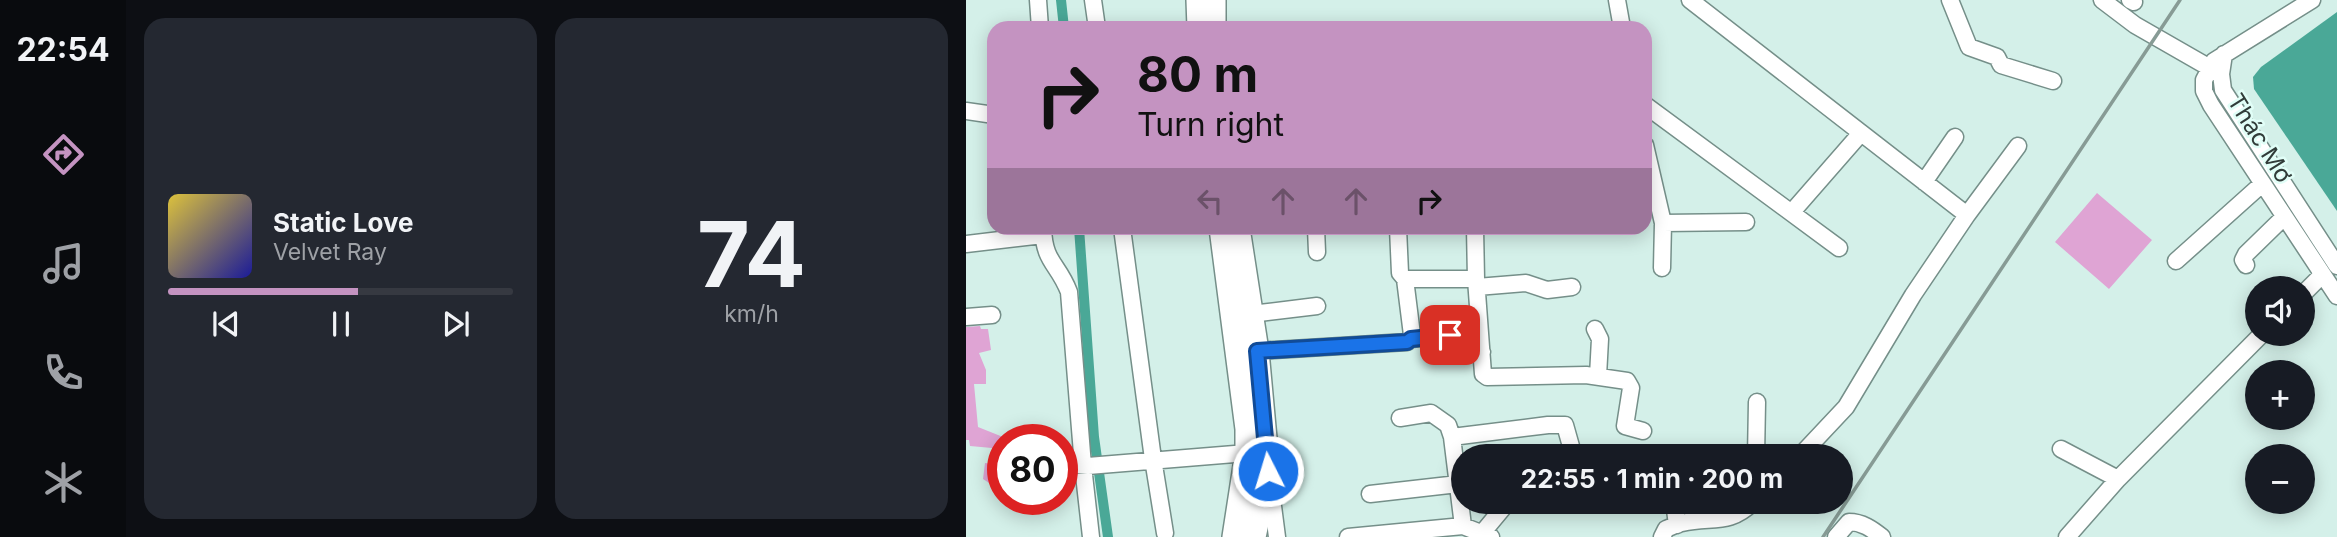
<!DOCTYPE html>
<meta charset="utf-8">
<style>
:root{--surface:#171b24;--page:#242831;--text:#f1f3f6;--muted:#9ea1a6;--line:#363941;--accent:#c493c1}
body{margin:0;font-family:Inter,sans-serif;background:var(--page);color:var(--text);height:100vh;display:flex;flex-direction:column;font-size:26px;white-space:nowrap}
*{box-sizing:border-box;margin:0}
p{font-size:23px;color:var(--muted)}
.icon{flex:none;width:38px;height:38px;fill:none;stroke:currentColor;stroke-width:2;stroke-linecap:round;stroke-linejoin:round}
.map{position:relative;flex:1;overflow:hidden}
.panel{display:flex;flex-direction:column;gap:18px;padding:18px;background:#0d0f14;width:840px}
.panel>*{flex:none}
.banner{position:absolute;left:21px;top:21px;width:665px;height:214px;border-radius:21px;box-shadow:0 4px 18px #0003;background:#c493c1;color:#111;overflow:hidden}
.controls{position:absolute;left:1279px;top:276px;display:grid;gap:14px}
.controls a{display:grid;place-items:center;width:70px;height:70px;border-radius:50%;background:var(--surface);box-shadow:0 4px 18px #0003;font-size:35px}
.speed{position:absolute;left:21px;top:424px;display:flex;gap:14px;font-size:35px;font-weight:700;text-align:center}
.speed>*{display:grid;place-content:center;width:91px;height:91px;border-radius:50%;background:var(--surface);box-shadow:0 4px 18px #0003;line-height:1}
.speed .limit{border:10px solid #d22;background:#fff;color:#111}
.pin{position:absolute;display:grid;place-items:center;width:60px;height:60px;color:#fff;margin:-30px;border-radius:14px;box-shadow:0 4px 10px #0006}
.me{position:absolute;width:77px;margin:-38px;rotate:355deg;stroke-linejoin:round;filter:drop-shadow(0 0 5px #0008)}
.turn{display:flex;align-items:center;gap:24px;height:147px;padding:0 35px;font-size:32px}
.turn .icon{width:91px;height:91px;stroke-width:2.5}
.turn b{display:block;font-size:49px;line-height:60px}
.lanes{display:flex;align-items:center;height:66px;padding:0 35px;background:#0003;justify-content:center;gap:35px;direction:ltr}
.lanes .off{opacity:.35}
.panel .tile{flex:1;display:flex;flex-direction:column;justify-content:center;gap:10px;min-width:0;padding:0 24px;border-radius:21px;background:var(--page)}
.panel .dial{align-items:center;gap:0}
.dial b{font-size:91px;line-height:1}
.song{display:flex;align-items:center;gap:21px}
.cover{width:84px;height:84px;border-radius:10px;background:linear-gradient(135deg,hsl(50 70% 55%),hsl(240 70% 35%))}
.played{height:7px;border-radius:4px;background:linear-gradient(90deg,var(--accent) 55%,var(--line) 55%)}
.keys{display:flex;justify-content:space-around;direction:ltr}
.panel .tiles{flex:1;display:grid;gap:18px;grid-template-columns:repeat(2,1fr)}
.trip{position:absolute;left:485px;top:444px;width:402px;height:70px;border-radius:35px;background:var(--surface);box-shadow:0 4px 18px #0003;font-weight:700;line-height:70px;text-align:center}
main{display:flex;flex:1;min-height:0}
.menu{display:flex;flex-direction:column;width:126px;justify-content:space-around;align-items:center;background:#090b0e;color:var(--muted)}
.menu .icon{width:49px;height:49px}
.menu .selected{color:var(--accent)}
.menu b{font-size:32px;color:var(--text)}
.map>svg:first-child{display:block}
</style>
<main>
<nav class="menu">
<b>22:54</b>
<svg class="icon selected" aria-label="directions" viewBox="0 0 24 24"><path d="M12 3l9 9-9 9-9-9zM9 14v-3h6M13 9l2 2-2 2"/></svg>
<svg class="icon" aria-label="music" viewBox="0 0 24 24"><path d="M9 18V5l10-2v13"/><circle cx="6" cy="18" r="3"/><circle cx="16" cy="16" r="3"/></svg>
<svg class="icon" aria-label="phone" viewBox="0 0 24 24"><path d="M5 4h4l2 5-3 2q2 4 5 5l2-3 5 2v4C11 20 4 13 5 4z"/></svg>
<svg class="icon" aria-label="climate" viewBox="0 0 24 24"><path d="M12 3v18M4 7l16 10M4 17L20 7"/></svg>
</nav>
<section class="panel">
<div class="tiles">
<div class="tile">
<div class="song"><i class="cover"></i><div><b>Static Love</b><p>Velvet Ray</p></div></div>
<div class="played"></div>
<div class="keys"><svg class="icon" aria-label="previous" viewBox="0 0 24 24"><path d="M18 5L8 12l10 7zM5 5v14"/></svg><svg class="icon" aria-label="pause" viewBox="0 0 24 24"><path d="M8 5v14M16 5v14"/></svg><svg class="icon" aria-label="next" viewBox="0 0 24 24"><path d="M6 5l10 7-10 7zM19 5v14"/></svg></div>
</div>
<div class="tile dial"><b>74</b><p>km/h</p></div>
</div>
</section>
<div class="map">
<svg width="1371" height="537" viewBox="0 0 1371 537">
<rect width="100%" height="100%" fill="#d4f0e9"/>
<path fill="#4aa897" d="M1371,12v199l-83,-122 -1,-12 8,-10z"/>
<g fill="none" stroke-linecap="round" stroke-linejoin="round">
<path stroke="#4aa897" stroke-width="10" d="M95,0l3,28
M113,228l15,209 14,100"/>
</g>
<path fill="#dfa4d4" d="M1131,193l55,47 -43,49 -54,-47z
M14,326l1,3h7l3,21 -12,3 7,17v14h-12l4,43 25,10v12l-33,-3 -1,-6h-3v-113z
M19,463l18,2v27l-20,-13z"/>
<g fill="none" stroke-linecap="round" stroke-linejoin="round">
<defs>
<path id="minor" d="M72,0l2,28
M127,0l4,28
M651,0l5,28
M724,0l277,215
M984,0l19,47 28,10 4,8 52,16
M1136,0l33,25 75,43
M1164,0l4,2
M1346,0l-98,61 -10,19v11l7,14 126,191
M1258,54l-3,20 2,16 114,176
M679,105l194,143
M0,111l28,4
M679,145l18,78 -1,45
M958,182l31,-45
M826,212l69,-79
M697,223l83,-1
M77,228c1,35 15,35 26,64l14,174 8,71
M156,228l31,231 12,74
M350,228l1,24
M432,228l2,45 5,6h71l7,95 4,3 99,-2 41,6 4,7 -6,38 18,5
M509,228l1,51
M0,244l77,-9
M1210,261l86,-77
M1280,265l-3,-5 3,-6 38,-37
M511,287l49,-4 21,7 25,-3
M1337,294l19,-19
M285,314l66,-8
M0,317l26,-2
M629,329l5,10 -2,37
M445,339l38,-4
M291,351l150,-9 5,-7 -7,-56
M491,355l25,-3
M434,418l31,-5 17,12 4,12 11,89
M486,437l96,-12h17l9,32
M1095,449l57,30
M790,457l1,-55
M833,457l47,-50 67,-112 54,-80 51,-69
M96,464l26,2 159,-13
M304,483l7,54
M404,494l88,-10
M708,502l3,23
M517,532l25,-30
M382,537l115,-11 28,11
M696,537l4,-8c5,-2 11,-5 16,-6 30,-7 47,3 71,-21
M870,537l13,-15c13,0 23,7 33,15
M1101,537l51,-58 144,-145"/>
<path id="highway" d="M232,0l1,28
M248,28v-28
M255,228l26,201v24l-13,84
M272,228l19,123 11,120 -14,66"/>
</defs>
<use href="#minor" stroke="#758f89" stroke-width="19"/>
<use href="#highway" stroke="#758f89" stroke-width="26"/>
<use href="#minor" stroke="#fff" stroke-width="16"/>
<use href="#highway" stroke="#fff" stroke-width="23"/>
<path stroke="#879b95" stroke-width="3.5" d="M857,537l357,-537"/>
</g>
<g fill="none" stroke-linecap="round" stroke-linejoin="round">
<defs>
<path id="route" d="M302,471l-11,-120 150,-9 4,-3 39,-4"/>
</defs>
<use href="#route" stroke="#114b97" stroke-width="18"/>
<use href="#route" stroke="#1a73e8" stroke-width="12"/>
</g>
<g text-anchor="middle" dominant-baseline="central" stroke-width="5" stroke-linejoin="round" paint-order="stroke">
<g font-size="24" fill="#313c39" stroke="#e1fef7">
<text transform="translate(1294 138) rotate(58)">Thác Mơ</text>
</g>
</g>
</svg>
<div class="controls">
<a><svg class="icon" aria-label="sound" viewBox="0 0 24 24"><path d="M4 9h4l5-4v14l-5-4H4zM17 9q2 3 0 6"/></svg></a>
<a>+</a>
<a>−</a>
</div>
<div class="speed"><div class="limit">80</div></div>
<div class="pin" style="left:484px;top:335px;background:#d93025"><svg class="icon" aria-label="arrive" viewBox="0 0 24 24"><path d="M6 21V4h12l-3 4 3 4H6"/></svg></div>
<svg class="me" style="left:302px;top:471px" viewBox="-20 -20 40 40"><circle r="17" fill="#1a73e8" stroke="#fff" stroke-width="3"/><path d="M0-11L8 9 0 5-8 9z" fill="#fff"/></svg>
<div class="trip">22:55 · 1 min · 200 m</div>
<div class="banner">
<div class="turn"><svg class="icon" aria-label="right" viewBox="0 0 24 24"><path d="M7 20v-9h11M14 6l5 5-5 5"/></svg><div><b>80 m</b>Turn right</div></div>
<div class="lanes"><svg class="icon off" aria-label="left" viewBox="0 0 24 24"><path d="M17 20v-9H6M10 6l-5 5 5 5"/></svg><svg class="icon off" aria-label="ahead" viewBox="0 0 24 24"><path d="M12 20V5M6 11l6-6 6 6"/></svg><svg class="icon off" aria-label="ahead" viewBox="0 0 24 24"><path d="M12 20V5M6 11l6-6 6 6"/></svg><svg class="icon" aria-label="right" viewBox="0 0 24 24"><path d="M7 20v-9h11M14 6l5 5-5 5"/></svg></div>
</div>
</div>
</main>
